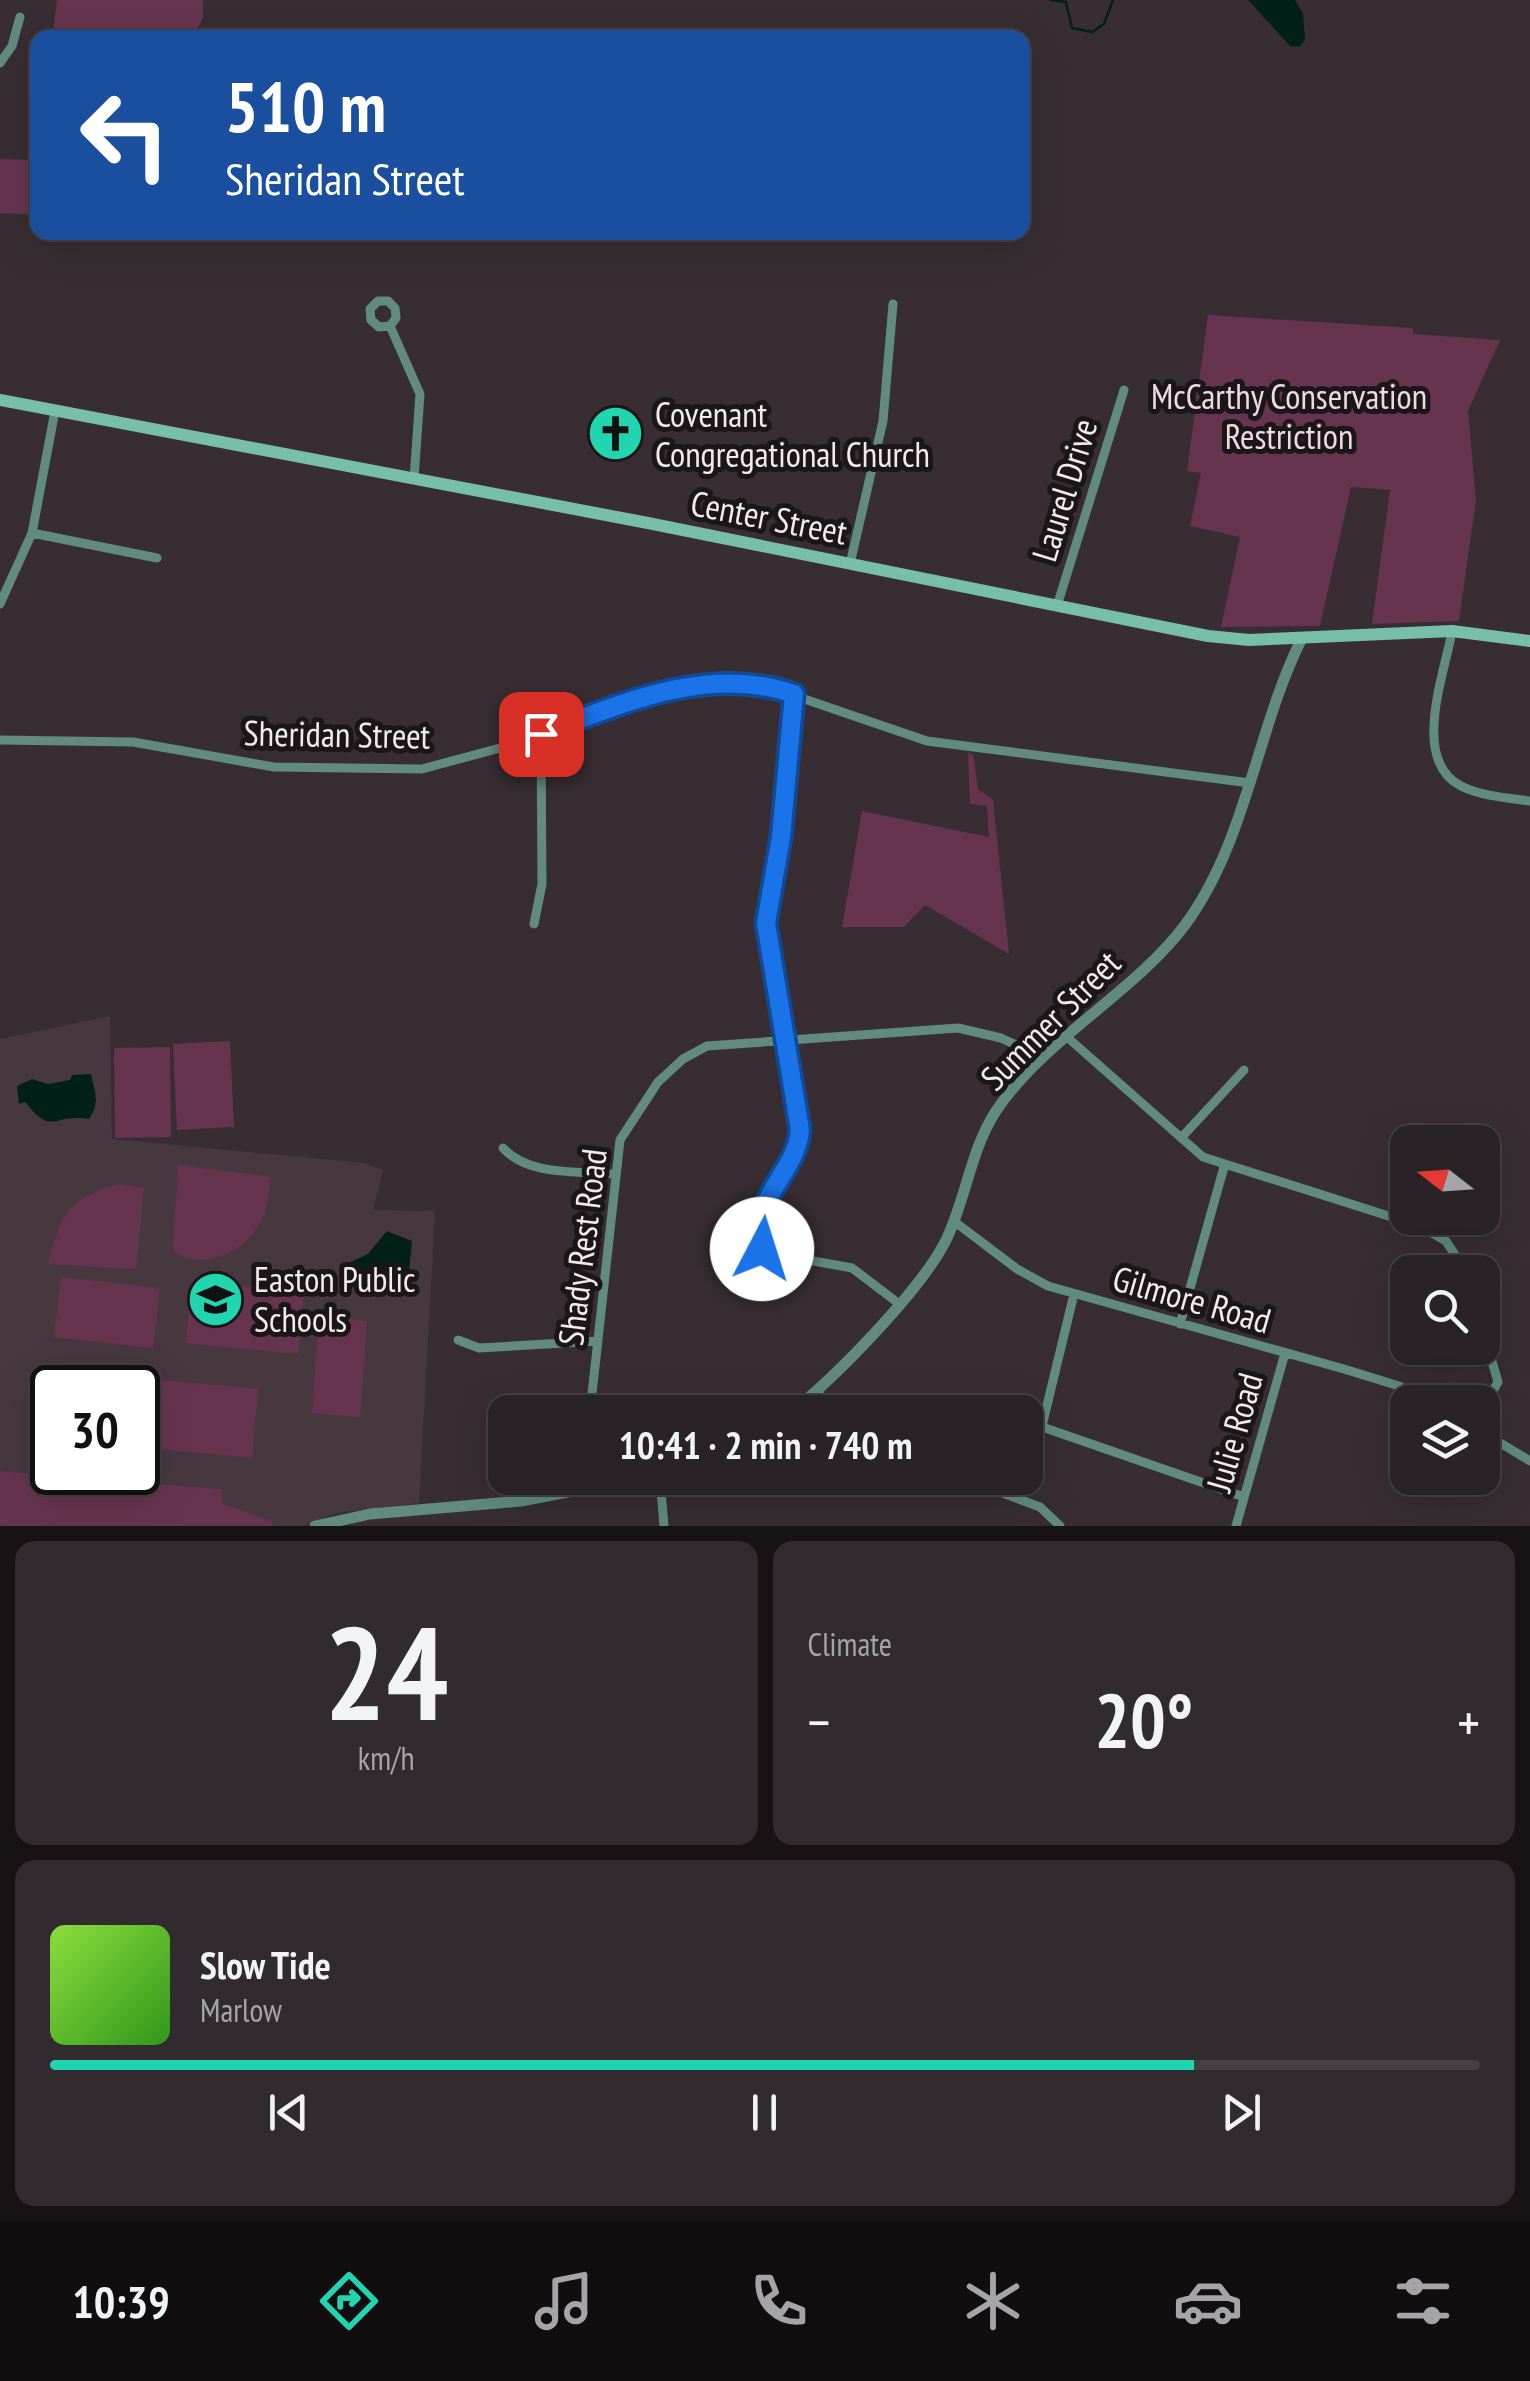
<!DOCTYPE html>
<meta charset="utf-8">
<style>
:root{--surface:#292226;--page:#312a2e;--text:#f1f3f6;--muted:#a5a4a7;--line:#453f43;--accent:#21d5b0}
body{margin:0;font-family:"PT Sans Narrow",sans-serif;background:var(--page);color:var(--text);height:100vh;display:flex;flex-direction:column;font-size:38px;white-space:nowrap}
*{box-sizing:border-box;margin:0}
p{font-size:32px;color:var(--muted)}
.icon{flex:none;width:55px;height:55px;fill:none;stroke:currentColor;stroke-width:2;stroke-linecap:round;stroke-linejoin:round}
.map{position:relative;height:1526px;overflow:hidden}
.sheet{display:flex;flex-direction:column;gap:15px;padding:15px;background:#171315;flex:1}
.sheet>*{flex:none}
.guide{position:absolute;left:30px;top:30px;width:1000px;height:210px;border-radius:20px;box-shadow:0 10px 40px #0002,0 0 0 2px var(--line);background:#1a4fa0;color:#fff;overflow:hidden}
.needle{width:65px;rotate:287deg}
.controls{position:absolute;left:1390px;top:1125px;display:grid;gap:20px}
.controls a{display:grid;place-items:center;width:110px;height:110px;border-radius:20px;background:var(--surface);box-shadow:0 10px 40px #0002,0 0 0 2px var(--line);font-size:50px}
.speed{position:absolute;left:30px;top:1365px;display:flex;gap:20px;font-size:50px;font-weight:700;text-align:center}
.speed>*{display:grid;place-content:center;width:130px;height:130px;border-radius:50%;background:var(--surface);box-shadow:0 10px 40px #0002,0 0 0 2px var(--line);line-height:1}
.speed .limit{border:5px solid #111;border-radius:15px;background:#fff;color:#111}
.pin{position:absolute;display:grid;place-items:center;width:85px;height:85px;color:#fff;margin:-42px;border-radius:20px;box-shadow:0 5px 15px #0006}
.me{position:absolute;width:110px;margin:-55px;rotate:5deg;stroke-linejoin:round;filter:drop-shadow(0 0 8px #0008)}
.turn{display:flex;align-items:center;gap:35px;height:210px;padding:0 30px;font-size:45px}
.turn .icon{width:130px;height:130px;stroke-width:2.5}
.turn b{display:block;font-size:70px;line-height:85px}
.big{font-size:75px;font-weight:600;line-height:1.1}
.sheet .tile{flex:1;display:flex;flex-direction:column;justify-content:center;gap:15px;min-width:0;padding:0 35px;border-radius:20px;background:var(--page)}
.sheet .dial{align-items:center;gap:0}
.dial b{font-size:130px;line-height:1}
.song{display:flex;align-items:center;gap:30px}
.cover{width:120px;height:120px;border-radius:15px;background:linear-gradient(135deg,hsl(90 70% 55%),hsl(110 70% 35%))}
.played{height:10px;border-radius:5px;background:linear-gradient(90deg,var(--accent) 80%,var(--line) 80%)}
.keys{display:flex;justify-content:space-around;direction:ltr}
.heat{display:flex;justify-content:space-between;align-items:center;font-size:55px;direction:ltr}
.sheet .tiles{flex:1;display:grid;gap:15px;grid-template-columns:1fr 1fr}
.tile:last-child{grid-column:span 2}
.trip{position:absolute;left:488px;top:1395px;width:555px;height:100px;border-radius:20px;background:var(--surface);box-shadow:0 10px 40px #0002,0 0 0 2px var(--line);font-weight:600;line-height:100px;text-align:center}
.tab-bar{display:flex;height:160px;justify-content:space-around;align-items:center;background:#100e0f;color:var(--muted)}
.tab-bar .icon{width:70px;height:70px}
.tab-bar .selected{color:var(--accent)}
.tab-bar b{font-size:45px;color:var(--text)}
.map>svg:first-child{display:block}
</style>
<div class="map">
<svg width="1530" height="1526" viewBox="0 0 1530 1526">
<rect width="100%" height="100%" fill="#372d32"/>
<path fill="#47383f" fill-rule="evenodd" d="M110,1016l2,123 252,24 19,7 -10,40 62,1 -16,292 -83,10 -33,13h-78l-4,-37 -221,-18v-432zM52,1388h86v84h-86z"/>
<path fill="#67344f" d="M57,0h146v18l-10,19h-141z
M37,125v90l-37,-2v-54l32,1z
M1208,315l205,13v6l87,6 -32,71 8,89 -17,121 -87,3 18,-134 -39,-3 -31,139 -99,1 19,-90 -50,-11 11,-53 -14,-2z
M968,753l5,1 5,35 15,11 16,154 -84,-49 -21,22h-62l20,-116 127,26 -2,-31 -17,-2z
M230,1041l4,86 -57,3 -4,-86z
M170,1047l1,90 -56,1 -1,-90z
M178,1165l93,12c-2,17 -4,38 -15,53 -19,27 -57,39 -83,21z
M120,1184l24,4 -8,81 -88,-5c12,-50 22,-67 72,-80z
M61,1277l99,11 -7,60 -99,-11z
M192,1281l112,11 -6,62 -112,-11z
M319,1317l48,4 -7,96 -48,-4z
M129,1377l129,12 -6,69 -114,-11v-59l-10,-1z
M0,1471l221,18 2,15 49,17 2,5h-274z"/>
<path fill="#002018" d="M1248,0h47l8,14 2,26 -6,7 -9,-1z
M91,1074c3,17 10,28 -2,45 -37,-6 -36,18 -64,-17l-6,2 -2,-18 15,-7 16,5 22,-4 2,-5z
M387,1231l25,10 -4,42 -17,5 -41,-5 -2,-20 20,-9z"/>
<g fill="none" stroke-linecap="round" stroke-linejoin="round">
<path stroke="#002018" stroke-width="2.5" d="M1051,0l15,2 6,26 20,4 12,-8 9,-24"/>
<path stroke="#608b7e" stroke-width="9" d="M0,63l12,-17 8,-29
M390,326l6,-8 -1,-10 -7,-7h-10l-8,8 1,11 8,7 11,-1 30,68 -6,85
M32,533l125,25
M850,564l33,-143 10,-117
M0,604l32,-71 23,-122
M1057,606l67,-216
M1452,631c-7,42 -42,129 9,155 20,10 46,12 69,15
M794,693l-13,144 -15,86 35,206 -2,15 -30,46 -9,53 9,10 83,15 46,35
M0,740l133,2 141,25 148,2 78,-21 173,-60 82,-6 172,59 323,42
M534,924l8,-40 -1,-150
M1067,1037l136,120 217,69 26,15 20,31
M1181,1138l63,-68
M503,1148c25,28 75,23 110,26
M955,1222l62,47 31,17 296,83 55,17 29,16
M1180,1324l44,-157
M1482,1327l16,55 -16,28
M458,1340l21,8 119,-7
M817,1392l19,20
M978,1407l18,5
M590,1412l30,-272 38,-58 25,-23 24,-13 251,-18 43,10 42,20
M729,1412l24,-5 25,5
M1025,1421l219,76
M1042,1426l32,-132
M1482,1432l48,29
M660,1478l4,48
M962,1478l78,29 20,19
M1236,1526l49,-173"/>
<path stroke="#608b7e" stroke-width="11" d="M791,1412c43,-33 133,-125 156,-174 19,-40 24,-89 49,-127 47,-71 139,-119 189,-186 62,-84 71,-195 117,-287
M315,1526l55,-12 151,-13 118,-23"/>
<path stroke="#78bfaa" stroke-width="12" d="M0,400l648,123 560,113 41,4 203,-9 78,10"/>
</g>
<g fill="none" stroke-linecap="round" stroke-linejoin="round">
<defs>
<path id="route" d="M541,734c80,-30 167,-70 253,-40l-13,143 -15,86 34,207c-4,45 -50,65 -38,119"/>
</defs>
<use href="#route" stroke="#114b97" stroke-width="25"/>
<use href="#route" stroke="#1a73e8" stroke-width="18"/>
</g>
<defs>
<symbol id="church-disc" viewBox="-11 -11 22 22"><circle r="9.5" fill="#21d5b0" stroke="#1b1719"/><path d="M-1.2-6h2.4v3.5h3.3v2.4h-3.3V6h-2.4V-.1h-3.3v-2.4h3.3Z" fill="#111"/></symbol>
<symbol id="school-disc" viewBox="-11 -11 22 22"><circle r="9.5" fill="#21d5b0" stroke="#1b1719"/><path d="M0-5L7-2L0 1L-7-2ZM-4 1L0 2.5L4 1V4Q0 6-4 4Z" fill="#111"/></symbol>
</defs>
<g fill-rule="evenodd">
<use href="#church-disc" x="584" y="402" width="63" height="63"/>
<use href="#school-disc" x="184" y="1268" width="63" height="63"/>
</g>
<g text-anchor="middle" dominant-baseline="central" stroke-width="10" stroke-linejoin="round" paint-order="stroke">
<g font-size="35" fill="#f0d9e4" stroke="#1b1719">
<text x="1289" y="396">McCarthy Conservation<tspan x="1289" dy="40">Restriction</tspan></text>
</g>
<g font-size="35" fill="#f1ebee" stroke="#1b1719" text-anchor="start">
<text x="655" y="414">Covenant<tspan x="655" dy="40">Congregational Church</tspan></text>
<text x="254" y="1279">Easton Public<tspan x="254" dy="40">Schools</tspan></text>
</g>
<g font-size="35" fill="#f1ebee" stroke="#1b1719">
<text transform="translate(1064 490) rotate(-73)">Laurel Drive</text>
<text transform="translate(769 517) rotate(11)">Center Street</text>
<text transform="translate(337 734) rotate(1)">Sheridan Street</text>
<text transform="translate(1050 1020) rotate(-45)">Summer Street</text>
<text transform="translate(582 1247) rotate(-83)">Shady Rest Road</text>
<text transform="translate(1192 1299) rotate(16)">Gilmore Road</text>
<text transform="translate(1234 1432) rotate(-74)">Julie Road</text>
</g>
</g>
</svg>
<div class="controls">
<a><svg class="needle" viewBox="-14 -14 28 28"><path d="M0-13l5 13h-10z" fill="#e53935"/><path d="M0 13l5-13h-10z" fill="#a5a4a7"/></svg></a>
<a><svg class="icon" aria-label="search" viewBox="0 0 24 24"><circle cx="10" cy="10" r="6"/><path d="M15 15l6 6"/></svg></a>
<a><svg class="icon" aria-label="layers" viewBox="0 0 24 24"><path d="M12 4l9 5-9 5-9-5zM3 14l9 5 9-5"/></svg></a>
</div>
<div class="speed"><div class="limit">30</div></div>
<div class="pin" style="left:541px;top:734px;background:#d93025"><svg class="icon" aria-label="arrive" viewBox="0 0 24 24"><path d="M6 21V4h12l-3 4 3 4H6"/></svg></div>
<svg class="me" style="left:762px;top:1249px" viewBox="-20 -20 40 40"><circle r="19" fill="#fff"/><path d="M0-13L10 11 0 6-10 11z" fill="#1a73e8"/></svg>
<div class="trip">10:41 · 2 min · 740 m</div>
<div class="guide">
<div class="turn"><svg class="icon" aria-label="left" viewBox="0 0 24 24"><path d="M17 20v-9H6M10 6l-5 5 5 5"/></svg><div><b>510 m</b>Sheridan Street</div></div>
</div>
</div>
<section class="sheet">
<div class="tiles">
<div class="tile dial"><b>24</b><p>km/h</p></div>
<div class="tile"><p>Climate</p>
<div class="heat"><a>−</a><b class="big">20°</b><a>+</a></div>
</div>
<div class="tile">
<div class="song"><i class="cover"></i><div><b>Slow Tide</b><p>Marlow</p></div></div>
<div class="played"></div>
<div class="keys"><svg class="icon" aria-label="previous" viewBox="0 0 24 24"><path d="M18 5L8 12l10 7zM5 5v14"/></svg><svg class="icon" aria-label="pause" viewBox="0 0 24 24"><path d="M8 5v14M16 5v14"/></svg><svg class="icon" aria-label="next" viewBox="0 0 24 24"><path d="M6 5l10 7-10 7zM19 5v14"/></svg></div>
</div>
</div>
</section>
<nav class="tab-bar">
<b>10:39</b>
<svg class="icon selected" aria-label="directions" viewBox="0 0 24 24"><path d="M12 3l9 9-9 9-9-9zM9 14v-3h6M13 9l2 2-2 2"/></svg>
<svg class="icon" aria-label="music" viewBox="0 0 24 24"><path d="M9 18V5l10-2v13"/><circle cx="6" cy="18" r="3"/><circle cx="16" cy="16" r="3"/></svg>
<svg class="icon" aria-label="phone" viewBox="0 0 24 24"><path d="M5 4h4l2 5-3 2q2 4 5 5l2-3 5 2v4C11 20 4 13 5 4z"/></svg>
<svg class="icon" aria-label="climate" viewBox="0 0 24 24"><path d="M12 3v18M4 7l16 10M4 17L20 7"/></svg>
<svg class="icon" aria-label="car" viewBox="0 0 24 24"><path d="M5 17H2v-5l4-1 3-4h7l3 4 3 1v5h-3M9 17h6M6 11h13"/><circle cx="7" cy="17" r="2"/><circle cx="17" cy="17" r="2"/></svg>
<svg class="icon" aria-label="filters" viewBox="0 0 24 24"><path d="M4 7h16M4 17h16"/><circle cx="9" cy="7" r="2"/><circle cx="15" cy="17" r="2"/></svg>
</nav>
